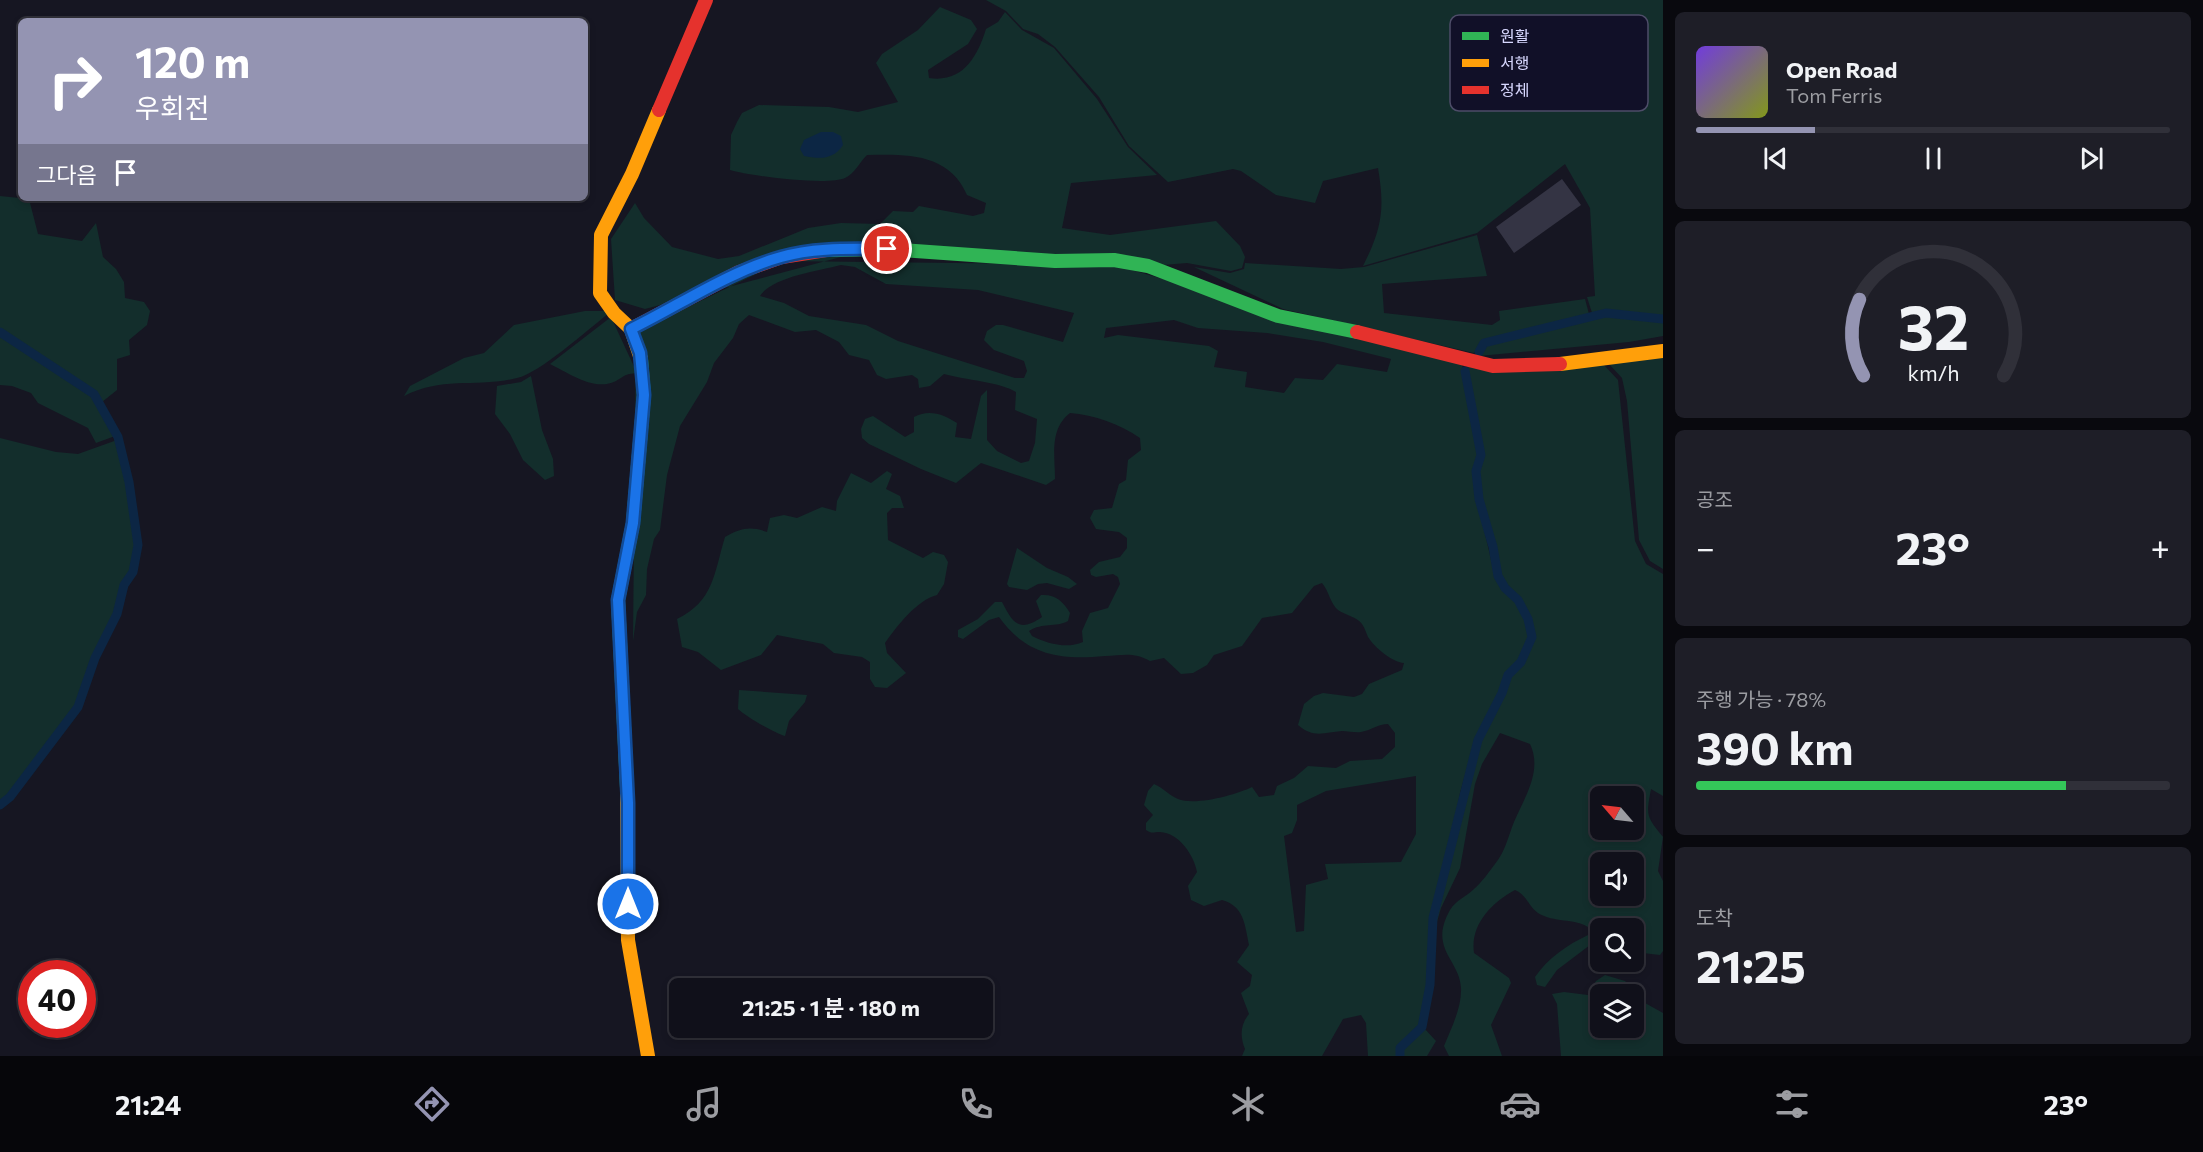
<!DOCTYPE html>
<html lang="ko">
<meta charset="utf-8">
<style>
:root{--surface:#10101a;--page:#1e1e27;--text:#f1f3f6;--muted:#9c9da2;--line:#303039;--accent:#9494b2}
body{margin:0;font-family:Commissioner,"Noto Sans KR",sans-serif;background:var(--page);color:var(--text);height:100vh;display:flex;flex-direction:column;font-size:22px;white-space:nowrap}
*{box-sizing:border-box;margin:0}
p{font-size:20px;color:var(--muted)}
.icon{flex:none;width:33px;height:33px;fill:none;stroke:currentColor;stroke-width:2;stroke-linecap:round;stroke-linejoin:round}
.map{position:relative;flex:1;overflow:hidden}
.drawer{display:flex;flex-direction:column;gap:12px;padding:12px;background:#09090e;width:540px}
.drawer>*{flex:none}
.banner{position:absolute;left:18px;top:18px;width:570px;height:183px;border-radius:9px;box-shadow:0 3px 9px #0003,0 0 0 2px var(--line);background:#9494b2;color:#fff;overflow:hidden}
.needle{width:39px;rotate:298deg}
.fabs{position:absolute;left:1590px;top:786px;display:grid;gap:12px}
.fabs a{display:grid;place-items:center;width:54px;height:54px;border-radius:9px;background:var(--surface);box-shadow:0 3px 9px #0003,0 0 0 2px var(--line);font-size:30px}
.speed{position:absolute;left:18px;top:960px;display:flex;gap:12px;font-size:30px;font-weight:700;text-align:center}
.speed>*{display:grid;place-content:center;width:78px;height:78px;border-radius:50%;background:var(--surface);box-shadow:0 3px 9px #0003,0 0 0 2px var(--line);line-height:1}
.speed .limit{border:9px solid #d22;background:#fff;color:#111}
.pin{position:absolute;display:grid;place-items:center;width:51px;height:51px;color:#fff;margin:-26px;border:3px solid #fff;border-radius:50%;box-shadow:0 2px 6px #0007}
.me{position:absolute;width:66px;margin:-33px;rotate:0deg;stroke-linejoin:round;filter:drop-shadow(0 0 4px #0008)}
.turn{display:flex;align-items:center;gap:21px;height:126px;padding:0 18px;font-size:27px}
.turn .icon{width:78px;height:78px;stroke-width:2.5}
.turn b{display:block;font-size:42px;line-height:51px}
.then{display:flex;align-items:center;height:57px;padding:0 18px;background:#0003;gap:12px;font-size:22px}
.big{font-size:45px;font-weight:700;line-height:1.1}
.drawer .card{flex:1;display:flex;flex-direction:column;justify-content:center;gap:9px;min-width:0;padding:0 21px;border-radius:9px;background:var(--page)}
.drawer .dial{align-items:center;gap:0}
.dial svg{height:156px;overflow:visible;fill:none;stroke:var(--line);stroke-width:7;stroke-linecap:round;text-anchor:middle}
.dial text{fill:var(--text);stroke:none}
.song{display:flex;align-items:center;gap:18px}
.cover{width:72px;height:72px;border-radius:9px;background:linear-gradient(135deg,hsl(260 70% 55%),hsl(70 70% 35%))}
.played{height:6px;border-radius:3px;background:linear-gradient(90deg,var(--accent) 25%,var(--line) 25%)}
.keys{display:flex;justify-content:space-around;direction:ltr}
.heat{display:flex;justify-content:space-between;align-items:center;font-size:33px;direction:ltr}
.charge{height:9px;border-radius:4px;background:linear-gradient(90deg,#34c759 78%,var(--line) 0)}
.trip{position:absolute;left:669px;top:978px;width:324px;height:60px;border-radius:9px;background:var(--surface);box-shadow:0 3px 9px #0003,0 0 0 2px var(--line);font-weight:700;line-height:60px;text-align:center}
.menu{display:flex;height:96px;justify-content:space-around;align-items:center;background:#06060a;color:var(--muted)}
.menu .icon{width:42px;height:42px}
.menu .selected{color:var(--accent)}
.menu b{font-size:27px;color:var(--text)}
main{display:flex;flex:1;min-height:0}
.map>svg:first-child{display:block}
</style>
<main>
<div class="map">
<svg width="1663" height="1056" viewBox="0 0 1663 1056">
<rect width="100%" height="100%" fill="#161622"/>
<path fill="#132e2c" fill-rule="evenodd" d="M986,0h677v316l-57,-6 -14,3 -5,-16 8,-1 -5,-88 -25,-44 -88,69 -114,33c19,-38 22,-57 15,-98l-55,13 -8,22 -39,-8 -35,-24 -8,-2 -65,13 -39,-36 -30,-49 -44,-50 -17,-13 -15,-5 -17,-18z
M940,7l31,13 6,9 -9,15 -40,26 1,8c33,5 48,-20 57,-49l12,-7 7,-10 17,18 32,18 43,51 31,48 29,28 -86,8 -9,45 48,7 106,-14 24,25 5,11 -3,11 -11,3 -44,-8 -24,2 -277,-20 -241,64 -30,-9 -4,-61 24,-36 9,15 28,29 46,12 21,-3 69,-28 33,-5 39,1 13,-13 20,1 6,-6 54,10 11,-3 2,-10 -19,-8c-18,-42 -60,-41 -100,-40 -8,8 -12,18 -22,23 -17,8 -95,-2 -115,-8l1,-35 6,-13 5,-9 17,-8 70,2 29,5 40,-10 -22,-39 6,-9 36,-24z
M0,196l29,3 9,35 44,7 14,-18 7,34 13,12 8,13 1,16 19,4 6,9 -3,14 -18,15 1,15 -13,4v31l-15,12 -6,-10 -96,-64z
M1477,235l10,41 -105,8 2,29 108,12 8,-5 -1,-9 86,-12 4,15 -106,27 -9,12 -191,-44 -89,-42 36,6 14,-4 1,-6 96,6 23,-2z
M783,261l331,4 348,99 17,91 -5,16 3,28 18,78 21,25 10,18 4,17 -11,24 -14,13 -5,18 -25,47 -15,54 -15,75 -9,23 -6,26 -2,68 -8,41 -22,21 -1,9h-29l-2,-33 -5,-8 -18,4 -21,37h-80l3,-7c-5,-12 -5,-24 4,-35l-8,-21 9,-7 2,-11 -15,-13 12,-17c-4,-20 -5,-39 -27,-45l-18,6 -13,-6 -3,-14 9,-14c-3,-17 -18,-39 -37,-40 -7,0 -8,2 -14,-2v-7l7,-8 -9,-10 4,-14 6,-7c10,4 14,11 24,15 17,7 58,-4 74,-12l7,10 15,-2 3,-9 17,-8 14,-12 28,2 14,-7 32,-2 13,-12v-14l-7,-9c-10,0 -16,6 -27,8 -6,1 -12,-1 -19,-1 -17,1 -28,8 -44,-6l6,-21 10,-8 9,-3 31,4 8,-3 7,-10 33,-14 2,-7c-12,-1 -29,-15 -36,-26 -2,-4 -3,-9 -6,-13 -5,-7 -17,-9 -24,-14 -8,-7 -9,-19 -16,-27l-8,3 -22,27 -30,5 -20,28 -28,9 -7,10 -14,8 -12,1 -17,-16 -14,3c-16,-9 -26,-6 -45,-5 -45,4 -78,0 -106,-39l-10,3 -26,19 -5,-2v-7l20,-11 17,-17h7c10,19 16,32 40,15l-6,-16 5,-6c14,-1 22,6 29,18l-2,8c-13,7 -25,1 -39,10l3,5c16,8 35,13 51,6l-1,-11 8,-18 18,-5 12,-24 -2,-7 -5,-3 -17,3 -5,-2 -1,-5 9,-8 21,-5 7,-9v-10l-8,-6 -23,-3 -6,-11 4,-8 18,-2 7,-24 7,-4 2,-20 13,-10 -1,-12c-20,-14 -46,-23 -70,-25 -21,16 -15,43 -15,66l-9,6 -65,-22 -25,20 -35,-14 -52,-25 -7,-6 -1,-9 4,-10 8,-3 32,21 9,-5v-15c15,-8 29,-3 43,6l-2,14 16,2 10,-43 6,-6v50l10,11 24,12 8,-2 6,-18 2,-24 -22,-9 1,-18c-16,-10 -51,-12 -72,-18l-14,12 -11,2 -1,-9 -6,-4 -26,4 -9,-4 -8,-15 -20,-5 -10,-13 -23,-12 -21,2 -46,-17 -10,9 -6,14 -19,25 -7,19 -27,44 -13,49 -7,55 -6,9 -7,30 -1,26 -9,17 -4,29 3,-309zM841,265l14,2 31,17 92,6 96,23 -11,29 -60,-17h-7l-9,6 -3,9 10,10 30,11 3,10 -3,7h-9l-117,-37 -32,-16 -57,-9 -25,-13 -24,-7c12,-19 58,-25 81,-31zM1174,320l24,8 69,5 56,9 68,17 -4,13 -50,-8 -14,16 -28,-2 -11,15 -39,-6 2,-15 -33,-5 4,-16 -9,-5 -91,-11 -14,3 2,-10zM1416,776v58l-15,28 -76,2 3,15 -22,6 -2,46 -8,1 -12,-96 8,-3 5,-13v-15l29,-14z
M585,311h20l3,3c-21,16 -68,59 -91,64 -40,10 -74,-2 -113,18l6,-10 54,-28 20,-5 30,-28z
M1606,316l57,6v14l-34,6 -150,14 8,-10z
M611,317l26,56c-13,1 -12,3 -21,8 -22,11 -47,-8 -66,-17z
M0,335l92,61 23,40 -19,7 -8,-15 -50,-25 -7,-10 -19,-7 -12,-1z
M1663,356v213l-13,-8 -11,-21 -12,-139 -5,-23 -13,-14z
M1467,365h137l14,15 17,161 11,23 17,10v222l-12,-7c-5,27 -5,27 12,48l-5,34 5,10v70l-3,4 -26,-3v-24h-34v15l-6,-1 -37,28 -12,17 -8,-2 -2,-8c13,-19 32,-32 53,-42v-8c-14,-9 -34,-4 -50,-14 -10,-7 -11,-18 -23,-23 -24,13 -45,35 -41,63l35,25 2,5 -20,42 11,31h-53l-5,-10c7,-17 18,-39 17,-58 -1,-28 -33,-39 -11,-78 6,-10 16,-13 24,-21 8,-7 15,-17 21,-25 10,-12 13,-27 19,-42 10,-24 29,-51 16,-78l-30,-11 -18,31 -7,20 -15,84 -19,40 -9,31 8,-47 9,-23 16,-75 15,-53 24,-47 5,-18 14,-12 11,-27 -3,-19 -11,-19 -20,-23 -19,-78 -3,-27 6,-16zM1600,796h34v34h-34zM1600,862h34v34h-34z
M531,376l11,54 11,29 1,17 -9,4 -22,-20 -13,-26 -15,-20 2,-28 24,-4z
M0,438l56,14 22,2 39,-14 10,42 9,62 -5,27 -9,13 -7,29 -22,44 -17,49 -67,89 -9,8z
M887,471l5,3 -6,15 14,7 4,12h-12l-5,5 1,27 35,18 10,-6 11,3 4,7 -4,22 -7,11c-20,5 -40,31 -52,48l2,10 19,20 -19,15 -12,-1 -5,-8v-17l-8,-5 -28,-4 -11,-9 -46,-9 -16,20 -40,15 -23,-18 -16,-5 -5,-28c37,-18 37,-46 48,-82 16,-9 25,-11 42,-5l3,-14 14,-3 13,3 25,-11 14,4 1,-10 14,-28 20,10z
M1017,548l30,20 21,9 9,7 -8,5 -22,-6 -9,1 -11,6 -18,-3 -2,-3z
M739,690l68,5 -2,7 -16,19 -4,15c-9,-2 -40,-20 -47,-27z
M1605,975l20,6 20,22 18,10v43h-102l-4,-52 -5,-10 12,-2 24,3 8,-14zM1600,994h34v34h-34z
M1424,1028l12,13 -9,15h-25v-7z"/>
<path fill="#0c2644" d="M821,132h12l8,4 2,9c-10,15 -23,14 -39,11l-4,-7 4,-9z"/>
<g fill="none" stroke-linecap="round" stroke-linejoin="round">
<path stroke="#0c2644" stroke-width="9" d="M0,332l94,62 24,43 11,45 9,63 -5,27 -9,13 -7,29 -22,44 -17,49 -68,90 -10,8
M1479,352l5,-9 122,-30 57,6
M1400,1056v-8l22,-21 8,-42 3,-67 45,-178 24,-47 6,-18 13,-13 11,-25 -4,-18 -10,-19 -13,-12 -7,-12 -5,-29 -14,-48 -3,-28 5,-16 -16,-84"/>
</g>
<path fill="#343444" d="M1562,179l19,26 -67,48 -18,-26z"/>
<g fill="none" stroke-linecap="round" stroke-linejoin="round">
<path stroke="#30b455" stroke-width="14" d="M826,250l61,-1 168,12 59,-1 34,6 130,50 79,16
M627,788l-9,-188 15,-77 11,-128 -3,-36"/>
<path stroke="#ff9f0a" stroke-width="14" d="M641,359l-10,-30 -17,-16 -14,-20 1,-58 31,-61 27,-64
M1560,364l103,-13
M627,788l1,152 20,116"/>
<path stroke="#e5322d" stroke-width="14" d="M659,110l47,-110
M631,329l108,-57 43,-15 44,-7
M1357,332l136,34 67,-2"/>
</g>
<g fill="none" stroke-linecap="round" stroke-linejoin="round">
<defs>
<path id="route" d="M628,904v-101l-10,-203 15,-77 11,-128 -4,-42 -9,-24c49,-24 97,-57 150,-72 34,-10 71,-8 106,-8"/>
</defs>
<use href="#route" stroke="#114b97" stroke-width="15"/>
<use href="#route" stroke="#1a73e8" stroke-width="10"/>
</g>
<rect x="1450" y="15" width="198" height="96" rx="9" fill="#111028" stroke="#4d4c68" stroke-width="1.5"/>
<rect x="1462" y="32" width="27" height="8" fill="#30b455"/>
<rect x="1462" y="59" width="27" height="8" fill="#ff9f0a"/>
<rect x="1462" y="86" width="27" height="8" fill="#e5322d"/>
<g font-size="16" fill="#d8d8ff">
<text x="1500" y="42">원활</text>
<text x="1500" y="69">서행</text>
<text x="1500" y="96">정체</text>
</g>
</svg>
<div class="fabs">
<a><svg class="needle" viewBox="-14 -14 28 28"><path d="M0-13l5 13h-10z" fill="#e53935"/><path d="M0 13l5-13h-10z" fill="#9c9da2"/></svg></a>
<a><svg class="icon" aria-label="sound" viewBox="0 0 24 24"><path d="M4 9h4l5-4v14l-5-4H4zM17 9q2 3 0 6"/></svg></a>
<a><svg class="icon" aria-label="search" viewBox="0 0 24 24"><circle cx="10" cy="10" r="6"/><path d="M15 15l6 6"/></svg></a>
<a><svg class="icon" aria-label="layers" viewBox="0 0 24 24"><path d="M12 4l9 5-9 5-9-5zM3 14l9 5 9-5"/></svg></a>
</div>
<div class="speed"><div class="limit">40</div></div>
<div class="pin" style="left:887px;top:249px;background:#d93025"><svg class="icon" aria-label="arrive" viewBox="0 0 24 24"><path d="M6 21V4h12l-3 4 3 4H6"/></svg></div>
<svg class="me" style="left:628px;top:904px" viewBox="-20 -20 40 40"><circle r="17" fill="#1a73e8" stroke="#fff" stroke-width="3"/><path d="M0-11L8 9 0 5-8 9z" fill="#fff"/></svg>
<div class="trip">21:25 · 1 분 · 180 m</div>
<div class="banner">
<div class="turn"><svg class="icon" aria-label="right" viewBox="0 0 24 24"><path d="M7 20v-9h11M14 6l5 5-5 5"/></svg><div><b>120 m</b>우회전</div></div>
<div class="then">그다음<svg class="icon" aria-label="arrive" viewBox="0 0 24 24"><path d="M6 21V4h12l-3 4 3 4H6"/></svg></div>
</div>
</div>
<section class="drawer">
<div class="card">
<div class="song"><i class="cover"></i><div><b>Open Road</b><p>Tom Ferris</p></div></div>
<div class="played"></div>
<div class="keys"><svg class="icon" aria-label="previous" viewBox="0 0 24 24"><path d="M18 5L8 12l10 7zM5 5v14"/></svg><svg class="icon" aria-label="pause" viewBox="0 0 24 24"><path d="M8 5v14M16 5v14"/></svg><svg class="icon" aria-label="next" viewBox="0 0 24 24"><path d="M6 5l10 7-10 7zM19 5v14"/></svg></div>
</div>
<div class="card dial"><svg viewBox="0 0 100 80">
<path d="M14 69A42 42 0 1 1 86 69"/>
<path d="M14 69A42 42 0 0 1 12 30" stroke="#9494b2"/>
<text x="50" y="56" font-size="32" font-weight="700">32</text>
<text x="50" y="72" font-size="11">km/h</text>
</svg></div>
<div class="card"><p>공조</p>
<div class="heat"><a>−</a><b class="big">23°</b><a>+</a></div>
</div>
<div class="card"><p>주행 가능 · 78%</p><b class="big">390 km</b><div class="charge"></div></div>
<div class="card"><p>도착</p><b class="big">21:25</b></div>
</section>
</main>
<nav class="menu">
<b>21:24</b>
<svg class="icon selected" aria-label="directions" viewBox="0 0 24 24"><path d="M12 3l9 9-9 9-9-9zM9 14v-3h6M13 9l2 2-2 2"/></svg>
<svg class="icon" aria-label="music" viewBox="0 0 24 24"><path d="M9 18V5l10-2v13"/><circle cx="6" cy="18" r="3"/><circle cx="16" cy="16" r="3"/></svg>
<svg class="icon" aria-label="phone" viewBox="0 0 24 24"><path d="M5 4h4l2 5-3 2q2 4 5 5l2-3 5 2v4C11 20 4 13 5 4z"/></svg>
<svg class="icon" aria-label="climate" viewBox="0 0 24 24"><path d="M12 3v18M4 7l16 10M4 17L20 7"/></svg>
<svg class="icon" aria-label="car" viewBox="0 0 24 24"><path d="M5 17H2v-5l4-1 3-4h7l3 4 3 1v5h-3M9 17h6M6 11h13"/><circle cx="7" cy="17" r="2"/><circle cx="17" cy="17" r="2"/></svg>
<svg class="icon" aria-label="filters" viewBox="0 0 24 24"><path d="M4 7h16M4 17h16"/><circle cx="9" cy="7" r="2"/><circle cx="15" cy="17" r="2"/></svg>
<b>23°</b>
</nav>
